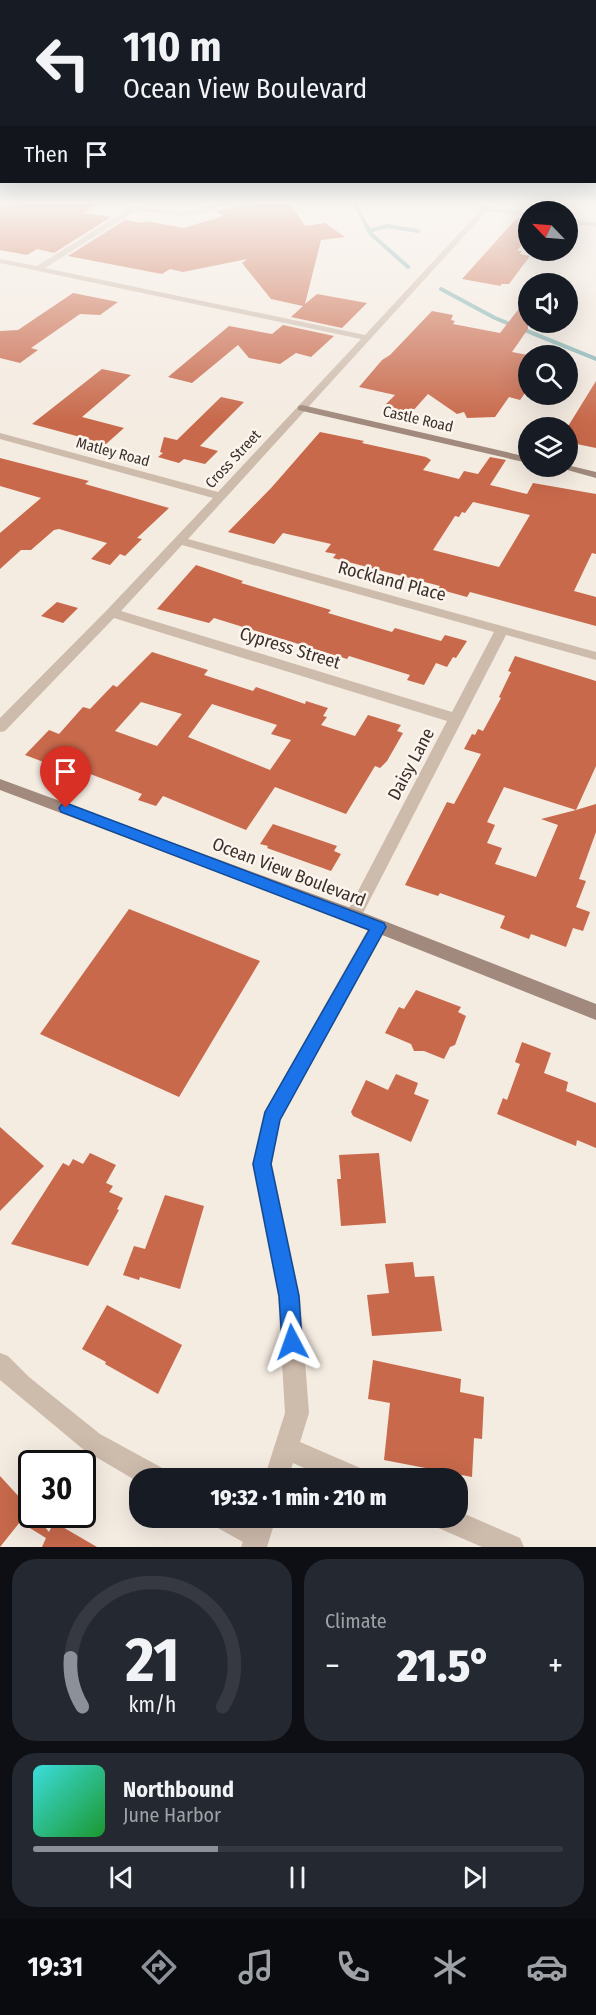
<!DOCTYPE html>
<meta charset="utf-8">
<style>
:root{--surface:#171b24;--page:#242831;--text:#f1f3f6;--muted:#9ea1a6;--line:#363941;--accent:#8c9099}
body{margin:0;font-family:"Fira Sans Condensed",sans-serif;background:var(--page);color:var(--text);height:100vh;display:flex;flex-direction:column;font-size:22px;white-space:nowrap}
*{box-sizing:border-box;margin:0}
p{font-size:20px;color:var(--muted)}
.icon{flex:none;width:33px;height:33px;fill:none;stroke:currentColor;stroke-width:2;stroke-linecap:round;stroke-linejoin:round}
.map{position:relative;height:1547px;overflow:hidden}
.side{display:flex;flex-direction:column;gap:12px;padding:12px;background:#0d0f14;flex:1}
.side>*{flex:none}
.top-card{position:absolute;left:0px;top:0px;width:597px;height:183px;box-shadow:0 6px 24px #0002;background:#171b24;color:var(--text);overflow:hidden}
.needle{width:39px;rotate:295deg}
.controls{position:absolute;left:518px;top:201px;display:grid;gap:12px}
.controls a{display:grid;place-items:center;width:60px;height:60px;border-radius:50%;background:var(--surface);box-shadow:0 6px 24px #0002;font-size:30px}
.speed{position:absolute;left:18px;top:1450px;display:flex;gap:12px;font-size:30px;font-weight:700;text-align:center}
.speed>*{display:grid;place-content:center;width:78px;height:78px;border-radius:50%;background:var(--surface);box-shadow:0 6px 24px #0002;line-height:1}
.speed .limit{border:3px solid #111;border-radius:9px;background:#fff;color:#111}
.pin{position:absolute;display:grid;place-items:center;width:51px;height:51px;color:#fff;margin:-62px -26px;border-radius:50% 50% 50% 0;rotate:-45deg;box-shadow:0 0 6px #0007}
.pin .icon{rotate:45deg}
.me{position:absolute;width:66px;margin:-33px;rotate:356deg;stroke-linejoin:round;filter:drop-shadow(0 0 4px #0008)}
.turn{display:flex;align-items:center;gap:21px;height:126px;padding:0 24px;font-size:27px}
.turn .icon{width:78px;height:78px;stroke-width:2.5}
.turn b{display:block;font-size:42px;line-height:51px}
.then{display:flex;align-items:center;height:57px;padding:0 24px;background:#0003;gap:12px;font-size:22px}
.big{font-size:45px;font-weight:800;line-height:1.1}
.side .card{flex:1;display:flex;flex-direction:column;justify-content:center;gap:9px;min-width:0;padding:0 21px;border-radius:24px;background:var(--page)}
.side .dial{align-items:center;gap:0}
.dial svg{height:156px;overflow:visible;fill:none;stroke:var(--line);stroke-width:7;stroke-linecap:round;text-anchor:middle}
.dial text{fill:var(--text);stroke:none}
.song{display:flex;align-items:center;gap:18px}
.cover{width:72px;height:72px;border-radius:9px;background:linear-gradient(135deg,hsl(180 70% 55%),hsl(130 70% 35%))}
.played{height:6px;border-radius:3px;background:linear-gradient(90deg,var(--accent) 35%,var(--line) 35%)}
.keys{display:flex;justify-content:space-around;direction:ltr}
.heat{display:flex;justify-content:space-between;align-items:center;font-size:33px;direction:ltr}
.side .tiles{flex:1;display:grid;gap:12px;grid-template-columns:1fr 1fr}
.card:last-child{grid-column:span 2}
.trip{position:absolute;left:129px;top:1468px;width:339px;height:60px;border-radius:24px;background:var(--surface);box-shadow:0 6px 24px #0002;font-weight:800;line-height:60px;text-align:center}
.tabs{display:flex;height:96px;justify-content:space-around;align-items:center;background:#090b0e;color:var(--muted)}
.tabs .icon{width:42px;height:42px}
.tabs .current{color:var(--accent)}
.tabs b{font-size:27px;color:var(--text)}
.map>svg:first-child{display:block}
</style>
<div class="map">
<svg width="596" height="1547" viewBox="0 0 596 1547">
<rect width="100%" height="100%" fill="#f4ebe1"/>
<g fill="none" stroke-linecap="round" stroke-linejoin="round">
<path stroke="#7fb0b2" stroke-width="4" d="M355,204l16,30 37,33
M369,231l18,-5 31,5
M441,289l54,29 101,41"/>
</g>
<path fill="#c8694b" fill-rule="evenodd" d="M0,204h98l-14,9 27,4 -57,36 -17,-4 -10,6 -27,-5z
M255,204h35l15,22 20,-3 20,14 -24,3 -16,64 12,-10 50,9 -25,25 -51,-11 12,-11 -32,-7 -29,-36 5,-4 -64,13 -13,-3 -8,5 -94,-18 57,-36 17,3 4,-2 38,7 39,-12 -7,-5z
M517,218l11,1v19l-11,13h5l-2,3 10,2 -21,28h-8v2l-39,-7z
M73,293l45,9 -18,13 -20,-1 -49,34 7,2 -18,13 -20,-5v-27l18,-1z
M528,297v32l-16,23 16,3v34l-8,11 -11,-3 -14,20 -28,1 -3,-6 -7,2 -29,-20 -17,19 -27,-7 11,-11 -36,-8 23,-27 8,-5 42,-44 21,4 -2,5 4,1 -2,3 47,9z
M283,325l51,11 -23,21 -15,-4 -16,11 -31,-6 -11,-13 -46,38 -24,-6 61,-51 43,8z
M102,369l29,6 -49,42 42,11 -18,16 -74,-20z
M596,381v67l-29,-6v-14z
M221,397l23,5 -44,44 18,5 -13,13 -21,-5 -5,4 -21,-6 5,-4 -3,-1 4,-15 13,3z
M320,432l44,9 -2,2 64,14 5,3 -8,10 36,9 5,-8 14,3 12,-17 16,3 -16,25 37,9 6,-11 63,11v60l-4,-1 -18,38 22,6v29l-126,-34 -3,5 -29,-8 2,-3 -107,-28 3,-4 -11,-2 6,-8 -48,-11 -9,11 -46,-12 44,-45zM473,502l57,13 -31,52 -66,-17 22,-34 4,1 3,-5 3,1z
M0,458l89,23 -4,3 84,24 -32,30 5,1 -17,17 -5,-2 -10,11 -19,-6 16,-16 -48,-14 -5,1 -23,20h-10l-21,19v-36l41,-35 -41,-12z
M196,565l47,16 -2,2 90,27 -3,3 64,19 3,-4 46,13 4,-6 22,6 -11,17 -3,-1 -6,10 -11,-4 -12,22 -17,-5 3,-5 -61,-19 -2,3 -133,-41 -5,5 -52,-14z
M57,602l21,6 -15,15 -22,-7z
M152,652l56,18 -4,5 49,16 3,-4 49,17 1,-3 22,7 -5,8 4,1 -6,8 34,11 13,-21 33,10 -4,6 6,2 -16,28 -7,7 -5,-2 -29,48 -71,-27 -29,43 -83,-34 -7,10 -18,-6 4,-6 -20,-8 -61,-23 -4,4 -32,-12 24,-25 10,4 24,-27 7,2 23,-24 4,2zM141,702l41,12 -25,32 -42,-15zM212,704l65,21 -6,9 20,6 -21,30 -82,-33z
M515,656l81,25v85l-20,44 20,-6v28l-17,47 7,2 -10,26 14,5 -7,19 -10,-3 -7,19 -35,-13 -2,5 -29,-11 5,-12 -65,-23 -2,3 -33,-11 42,-83 7,2 27,-50 -17,-5 8,-15 3,1 3,-6 5,2 18,-33 -2,-1 12,-25 -3,-1zM504,787l72,23 -35,9 17,6 -22,52 -41,-13 7,-16 -15,-5 8,-18 -8,-3z
M273,824l64,22 -3,5 7,3 -10,17 -64,-23 1,-2 -8,-2z
M129,909l131,52 -81,136 -139,-63z
M416,990l45,17 -3,5 8,4 -11,29 -5,2 -6,12 -20,-8h-10l-3,-7 -26,-11 14,-26 5,2z
M522,1042l29,11 -7,20 24,9 -2,9 30,12v45l-19,-8 -1,6 -79,-32 6,-16 4,2 13,-36 -5,-2z
M396,1074l22,9 -4,11 15,6 -18,42 -58,-26 -2,-4 15,-32 22,10z
M0,1127l44,39 -44,45z
M90,1153l26,12 -10,18 7,3 -4,6 14,6 -6,11 2,1 -31,56 -77,-22 52,-81 6,3 4,-7 10,5z
M379,1153l7,70 -45,3 -4,-47h4l-2,-24z
M165,1195l39,11 -24,83 -40,-12 -1,3 -16,-5 11,-29 11,3z
M413,1262l2,15 19,-1 8,55 -70,5 -5,-41 22,-2 -4,-29z
M107,1305l75,40 -24,49 -53,-30 1,-2 -24,-13z
M373,1360l88,19 -1,13 24,5 -2,42 -8,-1 -2,39 -88,-17 6,-57 -22,-4z
M0,1476l32,35v4h3l14,17 5,-10 43,25h-55l4,-9 -26,-16 -20,25z"/>
<g fill="none" stroke-linecap="round" stroke-linejoin="round">
<path fill="#cdbbac" fill-rule="evenodd" d="M213,204h12l-23,10 -21,2 -44,-6 -92,58 320,67 114,-123 2,-6 47,7v4l-41,-6 -299,328 408,113v8l-90,-25 -147,286 -6,2 -6,-2 -2,-5 102,-195 -333,-103 -109,113 -5,1v-14l107,-108 106,-112 -213,-59v-6l218,59 143,-153 -361,-76v-4l37,7 96,-60 48,6 17,-2zM182,545l312,87 -42,80 -331,-101z
M567,219l29,4v4l-29,-4z
M378,920l6,2 3,5 -107,193 -8,44 28,132 9,117 -9,29 65,28 3,9h-40l-35,-16 -5,16h-24l21,-66 -7,-117 -26,-132 12,-52 108,-190z
M0,1353l8,3 21,21 71,57 66,36 3,9h-29v4l-56,-33 -84,-70z
M458,1511l62,27 4,9h-42l-46,-20 -3,-9h25z
M213,1518h63l-9,29h-26l2,-5 -27,-15z"/>
<path fill="#a18a7d" fill-rule="evenodd" d="M302,405l226,52v6l-230,-53v-4z
M567,465l29,7v6l-43,-12z
M0,779l359,132 237,93v16l-249,-99 -347,-131z"/>
</g>
<linearGradient id="sky" x2="0" y2="1"><stop stop-color="#7eb2d2"/><stop offset="0.48" stop-color="#faf6f2"/><stop offset="1" stop-color="#faf6f2" stop-opacity="0"/></linearGradient>
<rect width="596" height="421" fill="url(#sky)"/>
<path fill="#1a73e8" stroke="#114b97" stroke-width="1.5" d="M66,803l318,120 2,4 -106,193 -9,44 28,132 3,46 -3,8 -7,3 -7,-3 -3,-8 -3,-46 -26,-132 12,-52 104,-182 -308,-118 -2,-4 2,-3z"/>
<g text-anchor="middle" dominant-baseline="central" stroke-width="5" stroke-linejoin="round" paint-order="stroke">
<g font-size="15" fill="#3b302b" stroke="#fbf5ee">
<text transform="translate(418 419) rotate(13)">Castle Road</text>
<text transform="translate(113 452) rotate(15)">Matley Road</text>
<text transform="translate(233 459) rotate(-47)">Cross Street</text>
</g>
<g font-size="18" fill="#3b302b" stroke="#fbf5ee">
<text transform="translate(392 581) rotate(15)">Rockland Place</text>
<text transform="translate(290 648) rotate(17)">Cypress Street</text>
<text transform="translate(411 764) rotate(-62)">Daisy Lane</text>
<text transform="translate(289 872) rotate(21)">Ocean View Boulevard</text>
</g>
</g>
</svg>
<div class="controls">
<a><svg class="needle" viewBox="-14 -14 28 28"><path d="M0-13l5 13h-10z" fill="#e53935"/><path d="M0 13l5-13h-10z" fill="#9ea1a6"/></svg></a>
<a><svg class="icon" aria-label="sound" viewBox="0 0 24 24"><path d="M4 9h4l5-4v14l-5-4H4zM17 9q2 3 0 6"/></svg></a>
<a><svg class="icon" aria-label="search" viewBox="0 0 24 24"><circle cx="10" cy="10" r="6"/><path d="M15 15l6 6"/></svg></a>
<a><svg class="icon" aria-label="layers" viewBox="0 0 24 24"><path d="M12 4l9 5-9 5-9-5zM3 14l9 5 9-5"/></svg></a>
</div>
<div class="speed"><div class="limit">30</div></div>
<div class="pin" style="left:66px;top:808px;background:#d93025"><svg class="icon" aria-label="arrive" viewBox="0 0 24 24"><path d="M6 21V4h12l-3 4 3 4H6"/></svg></div>
<svg class="me" style="left:292px;top:1342px" viewBox="-20 -20 40 40"><path d="M0-17L14 15 0 8-14 15z" fill="#1a73e8" stroke="#fff" stroke-width="4"/></svg>
<div class="trip">19:32 · 1 min · 210 m</div>
<div class="top-card">
<div class="turn"><svg class="icon" aria-label="left" viewBox="0 0 24 24"><path d="M17 20v-9H6M10 6l-5 5 5 5"/></svg><div><b>110 m</b>Ocean View Boulevard</div></div>
<div class="then">Then<svg class="icon" aria-label="arrive" viewBox="0 0 24 24"><path d="M6 21V4h12l-3 4 3 4H6"/></svg></div>
</div>
</div>
<section class="side">
<div class="tiles">
<div class="card dial"><svg viewBox="0 0 100 80">
<path d="M14 69A42 42 0 1 1 86 69"/>
<path d="M14 69A42 42 0 0 1 8 44" stroke="#8c9099"/>
<text x="50" y="56" font-size="32" font-weight="700">21</text>
<text x="50" y="72" font-size="11">km/h</text>
</svg></div>
<div class="card"><p>Climate</p>
<div class="heat"><a>−</a><b class="big">21.5°</b><a>+</a></div>
</div>
<div class="card">
<div class="song"><i class="cover"></i><div><b>Northbound</b><p>June Harbor</p></div></div>
<div class="played"></div>
<div class="keys"><svg class="icon" aria-label="previous" viewBox="0 0 24 24"><path d="M18 5L8 12l10 7zM5 5v14"/></svg><svg class="icon" aria-label="pause" viewBox="0 0 24 24"><path d="M8 5v14M16 5v14"/></svg><svg class="icon" aria-label="next" viewBox="0 0 24 24"><path d="M6 5l10 7-10 7zM19 5v14"/></svg></div>
</div>
</div>
</section>
<nav class="tabs">
<b>19:31</b>
<svg class="icon current" aria-label="directions" viewBox="0 0 24 24"><path d="M12 3l9 9-9 9-9-9zM9 14v-3h6M13 9l2 2-2 2"/></svg>
<svg class="icon" aria-label="music" viewBox="0 0 24 24"><path d="M9 18V5l10-2v13"/><circle cx="6" cy="18" r="3"/><circle cx="16" cy="16" r="3"/></svg>
<svg class="icon" aria-label="phone" viewBox="0 0 24 24"><path d="M5 4h4l2 5-3 2q2 4 5 5l2-3 5 2v4C11 20 4 13 5 4z"/></svg>
<svg class="icon" aria-label="climate" viewBox="0 0 24 24"><path d="M12 3v18M4 7l16 10M4 17L20 7"/></svg>
<svg class="icon" aria-label="car" viewBox="0 0 24 24"><path d="M5 17H2v-5l4-1 3-4h7l3 4 3 1v5h-3M9 17h6M6 11h13"/><circle cx="7" cy="17" r="2"/><circle cx="17" cy="17" r="2"/></svg>
</nav>
